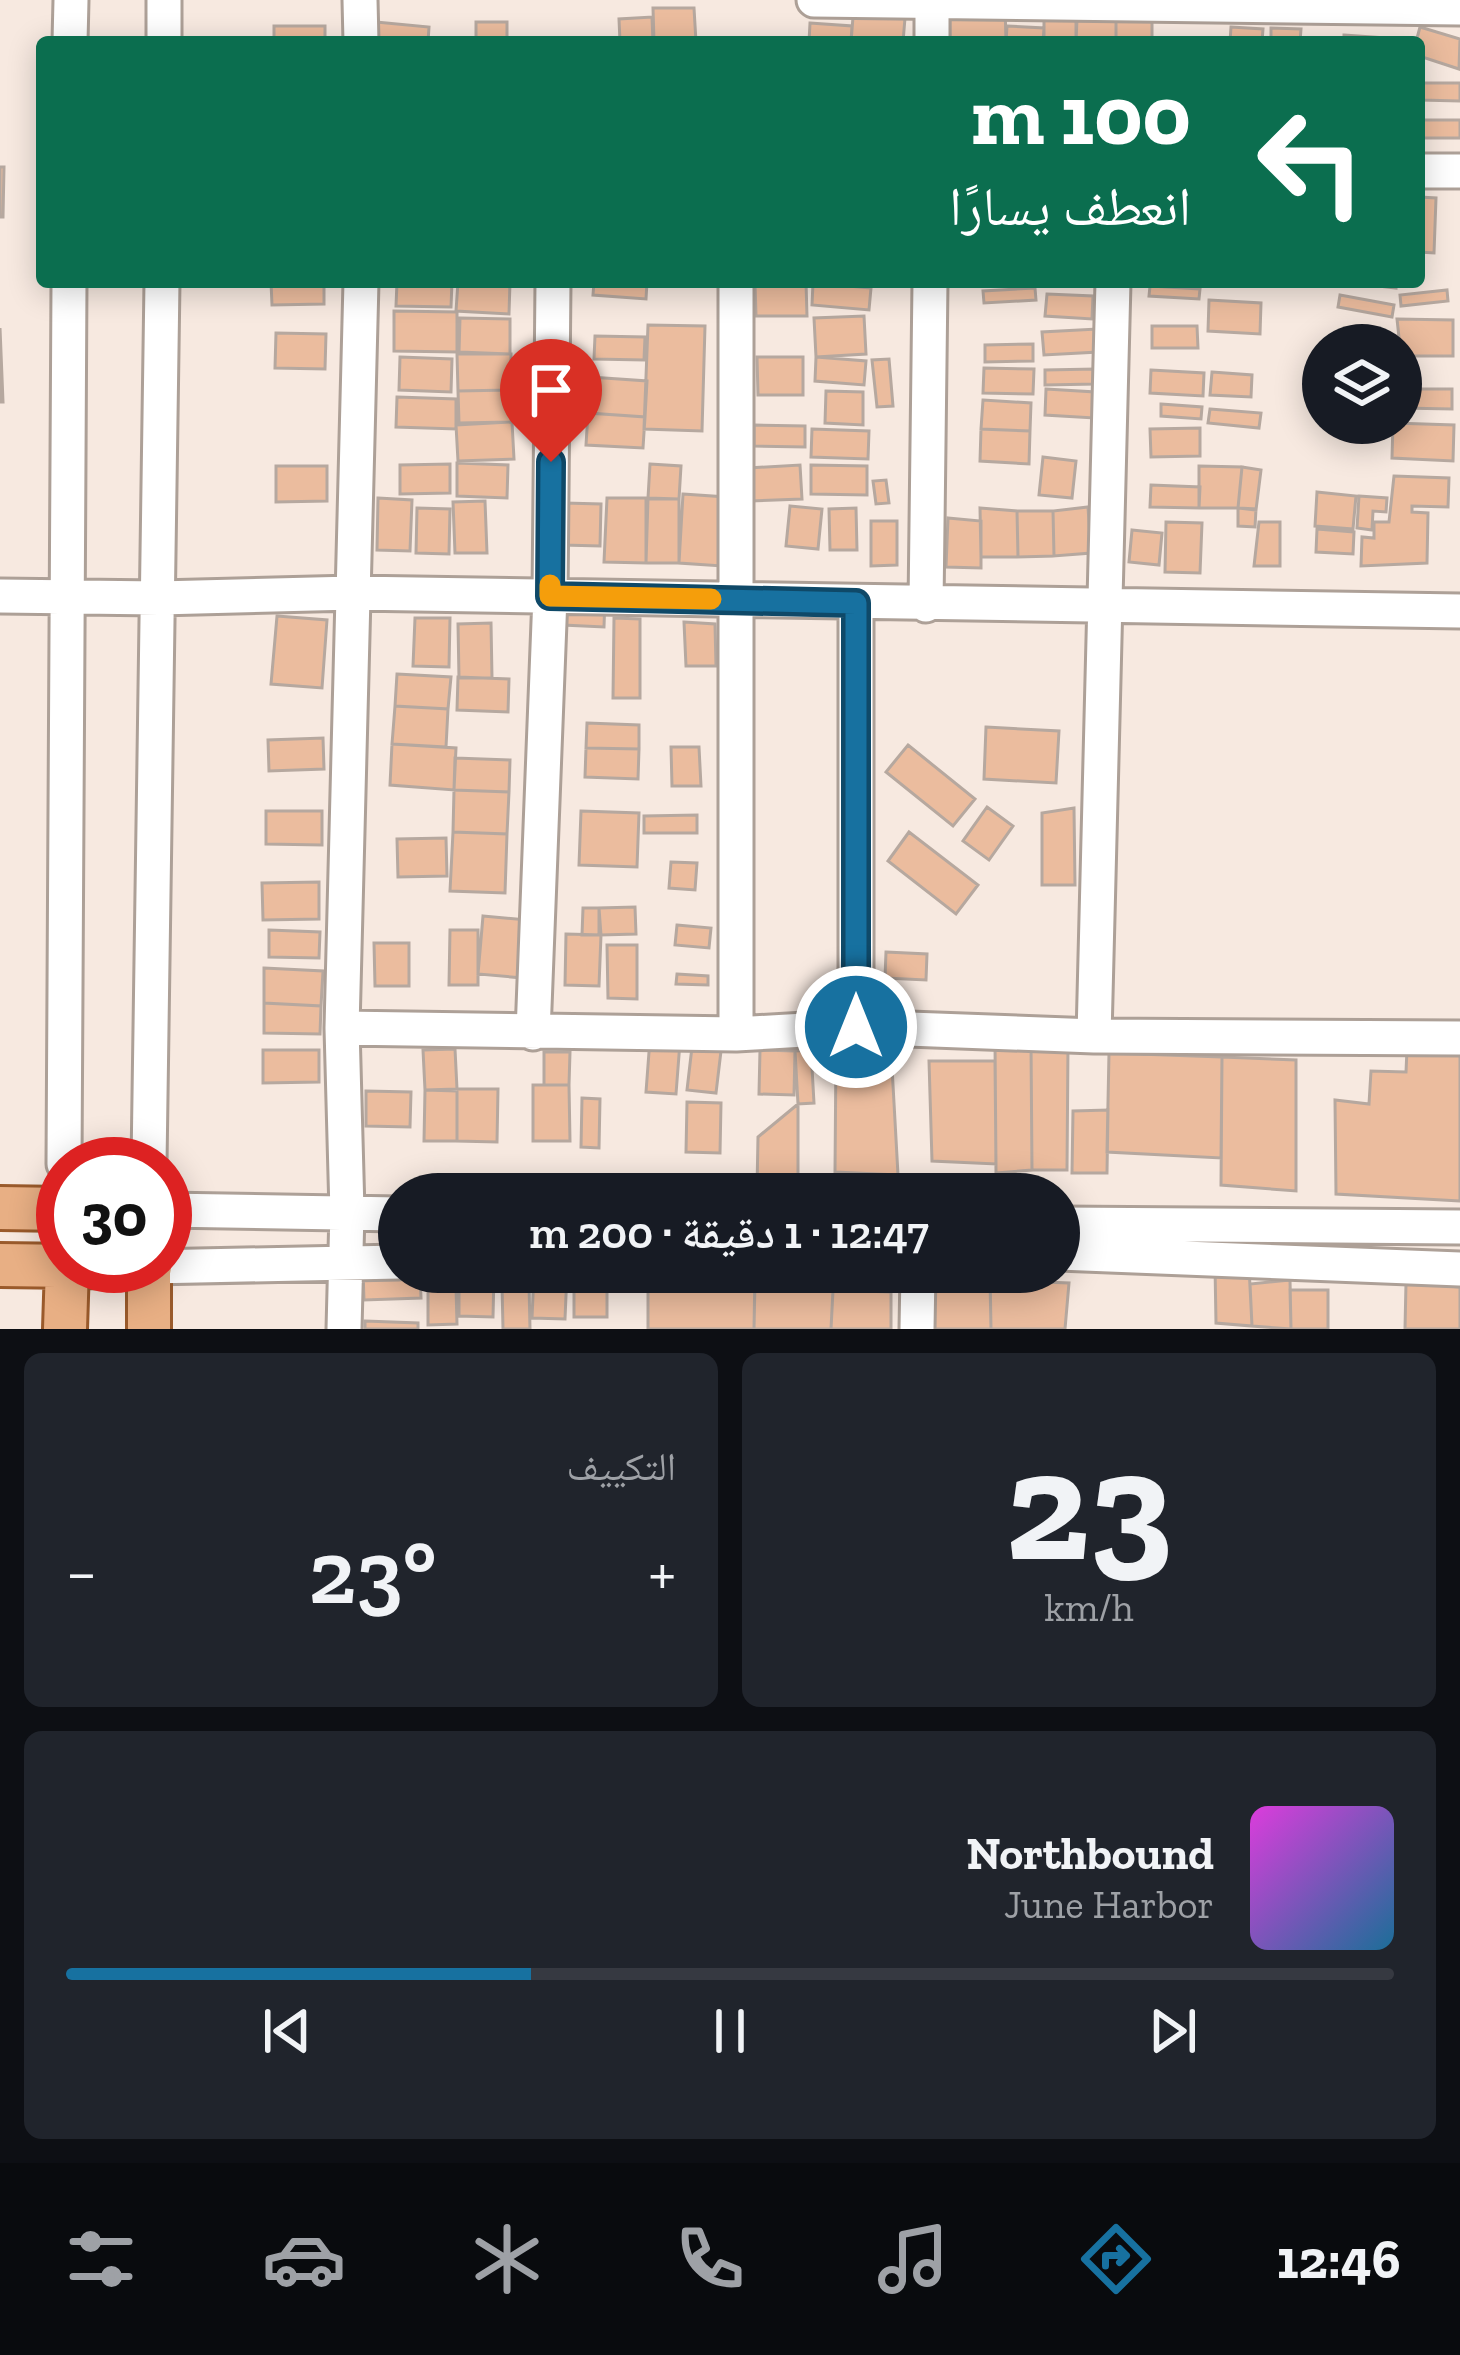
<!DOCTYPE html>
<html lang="ar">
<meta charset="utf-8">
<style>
:root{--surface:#171b24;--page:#20242c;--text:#f1f3f6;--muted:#9ea1a6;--line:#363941;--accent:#1771a0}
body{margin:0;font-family:"Zilla Slab","Noto Naskh Arabic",serif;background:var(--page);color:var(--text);direction:rtl;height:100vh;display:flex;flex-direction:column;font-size:45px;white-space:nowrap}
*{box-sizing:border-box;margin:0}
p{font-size:39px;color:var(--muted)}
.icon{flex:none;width:66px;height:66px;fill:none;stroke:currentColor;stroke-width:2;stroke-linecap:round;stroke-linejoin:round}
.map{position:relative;height:1329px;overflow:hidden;direction:ltr}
.sheet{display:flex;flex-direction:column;gap:24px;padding:24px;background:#0d0f14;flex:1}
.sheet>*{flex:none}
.banner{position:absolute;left:36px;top:36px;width:1389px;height:252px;border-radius:12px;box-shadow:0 6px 30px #0003;direction:rtl;background:#0b6e4f;color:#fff;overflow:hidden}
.controls{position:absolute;left:1302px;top:324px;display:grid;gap:24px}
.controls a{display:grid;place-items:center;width:120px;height:120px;border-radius:50%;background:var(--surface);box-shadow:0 6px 30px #0003;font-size:60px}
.speed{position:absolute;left:36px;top:1137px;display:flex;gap:24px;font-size:60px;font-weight:700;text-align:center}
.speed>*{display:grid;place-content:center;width:156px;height:156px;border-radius:50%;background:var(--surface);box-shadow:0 6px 30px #0003;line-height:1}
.speed .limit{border:18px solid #d22;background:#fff;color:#111}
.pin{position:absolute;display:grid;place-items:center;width:102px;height:102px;color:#fff;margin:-123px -51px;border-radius:50% 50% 50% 0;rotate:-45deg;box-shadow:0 0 12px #0007}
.pin .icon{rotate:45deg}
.me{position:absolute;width:132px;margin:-66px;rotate:0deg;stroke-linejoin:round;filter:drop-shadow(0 0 9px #0008)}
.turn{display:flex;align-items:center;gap:42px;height:252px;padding:0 36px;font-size:54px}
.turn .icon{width:156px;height:156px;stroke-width:2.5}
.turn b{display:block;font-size:84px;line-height:102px}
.big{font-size:90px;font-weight:600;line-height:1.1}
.sheet .card{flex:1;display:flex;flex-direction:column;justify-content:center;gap:18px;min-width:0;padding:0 42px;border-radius:18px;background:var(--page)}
.sheet .dial{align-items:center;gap:0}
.dial b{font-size:156px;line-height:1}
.song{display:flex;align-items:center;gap:36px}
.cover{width:144px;height:144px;border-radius:18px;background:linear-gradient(135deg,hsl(300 70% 55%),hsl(200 70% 35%))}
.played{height:12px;border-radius:6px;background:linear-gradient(90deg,var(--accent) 35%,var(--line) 35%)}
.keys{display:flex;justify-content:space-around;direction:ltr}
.heat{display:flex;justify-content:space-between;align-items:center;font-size:66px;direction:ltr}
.sheet .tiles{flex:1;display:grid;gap:24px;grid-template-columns:1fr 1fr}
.card:last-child{grid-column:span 2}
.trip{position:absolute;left:378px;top:1173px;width:702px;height:120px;border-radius:60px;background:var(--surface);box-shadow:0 6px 30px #0003;font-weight:600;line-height:120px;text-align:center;direction:rtl}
.tab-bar{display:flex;height:192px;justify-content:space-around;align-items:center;background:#090b0e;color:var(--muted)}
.tab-bar .icon{width:84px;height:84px}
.tab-bar .active{color:var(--accent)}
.tab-bar b{font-size:54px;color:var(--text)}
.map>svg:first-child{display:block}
</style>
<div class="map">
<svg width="1460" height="1329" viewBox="0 0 1460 1329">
<rect width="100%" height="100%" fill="#f7e9e0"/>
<path fill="#ebbc9e" stroke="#b6a89f" stroke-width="3" d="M1005,4l1,38h-56v-29z
M653,8h41l2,34h-42z
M1076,12h40v30h-40z
M652,17l1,25h-33l-1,-23z
M853,17l52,1 -2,24h-52z
M1044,18l33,1 -1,23h-32z
M1116,21h36v21h-36z
M376,22l53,5 -1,15h-53z
M476,22h31v20h-31z
M810,23l42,3 -1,16h-42z
M274,26h51v16h-51z
M1007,26l37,2 -1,14h-37z
M1231,27l32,2 -1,13h-32z
M1420,27l40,12 -1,30 -40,-13v-14h-3z
M1271,28l30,1 -1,13h-29z
M1344,35l69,5v2h-69z
M1421,83h39v18l-39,-1z
M1423,120h37v18h-37z
M0,167h4l-1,50h-3z
M1419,197l17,1 -2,55 -15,-1z
M271,282h53v22l-52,1z
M397,282h55l-1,25 -55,-1z
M458,282h52l-1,32 -53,-3z
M594,282h53l-1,17 -53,-4z
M755,282h51l1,34h-51z
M1343,282h53v6z
M813,283l58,5 -2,22 -57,-5z
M1150,286l50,3 -1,10 -50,-3z
M1035,288l1,12 -52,3 -1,-12z
M1447,290l1,11 -47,5 -1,-11z
M1047,294l46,2 -1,23 -47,-3z
M1340,295l54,10 -2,12 -54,-10z
M1209,300l52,3 -1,31 -52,-3z
M394,311l63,1v40l-63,-1z
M864,316l2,38 -50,3 -2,-39z
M460,318l50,1v35l-51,-2z
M1397,319l56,1v36h-52z
M648,325l57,1 -3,105 -58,-2z
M1152,326h45l1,22h-46z
M0,328l3,74h-3z
M1097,329l1,23 -54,3 -2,-23z
M1357,329l39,7 -1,7 -39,-8z
M276,333l50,1 -1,35 -50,-1z
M595,336l50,1 -1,23 -50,-1z
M1033,344v17l-48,1v-17z
M457,354h54v36l-53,1z
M400,357l52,2 -1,33 -52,-2z
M757,357h46v38h-45z
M816,357l50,4 -2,24 -49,-4z
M889,359l4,47 -16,1 -5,-47z
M984,368l50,1 -1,25 -50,-1z
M1095,369v15l-50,1v-15z
M1151,370l53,3 -1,23 -53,-3z
M1212,372l40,3 -1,22 -41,-2z
M590,377l57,4 -2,36 -57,-4z
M1046,389l49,3 -1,26 -49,-3z
M1401,389h51v20l-51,-1z
M511,390l1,32 -53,1 -1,-32z
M826,391l37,1v33l-38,-2z
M397,397l59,2v30l-60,-2z
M983,400l48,3 -1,28 -49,-2z
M1161,404l41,3 -1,12 -40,-3z
M1210,409l51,4 -2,15 -51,-5z
M588,413l57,4 -2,31 -57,-3z
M512,422l2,37 -56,2 -2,-36z
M1393,423l61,2 -1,36 -61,-3z
M754,425l51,1v21l-51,-1z
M1200,428v28l-49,1 -1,-28z
M812,429l57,2 -1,28 -57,-2z
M981,429l49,2 -1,33 -49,-3z
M1043,457l33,4 -4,37 -33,-3z
M457,463l51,2 -1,33 -50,-2z
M450,464v29l-50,1v-29z
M650,464l31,2 -2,33 -31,-1z
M800,465l2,34 -51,2 -2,-33z
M811,465l56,1v29l-56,-1z
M276,466h51v35l-51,1z
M1199,466l43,1 -4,41h-39z
M1242,467l19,3 -5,40 -18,-2z
M1394,476l55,2 -1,29 -36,-1v6l16,1 -1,50 -66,3 1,-29 12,1v-16h15z
M886,480l3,23 -13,1 -3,-23z
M1151,485l49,2 -1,21 -49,-1z
M1317,492l39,4 -3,33 -38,-3z
M683,494l43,3 -4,69 -43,-3z
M1359,496l28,2 -1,14 -13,-1 -1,19 -15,-2z
M378,498l34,2 -2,51 -33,-1z
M607,498h41l-2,65 -42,-1z
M646,499h33v64h-33z
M485,501l2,52h-32l-2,-51z
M564,503l37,1 -1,42 -37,-1z
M790,506l32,3 -4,40 -32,-3z
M1088,507l3,46 -37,3 -1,-45z
M417,508l33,1 -1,45 -33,-1z
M856,508l1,42h-27l-1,-41z
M980,508l37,3 1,46h-37z
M1238,508l18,1 -1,18 -17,-1z
M1017,511h36l1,45 -36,1z
M948,518l33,3v47l-35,-1z
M871,521h26v44l-26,1z
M1166,522l36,1 -2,50 -35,-1z
M1259,522h21v44h-26z
M1317,529l37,3 -1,22 -37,-2z
M1132,530l30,3 -3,32 -30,-3z
M565,596l40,2 -1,29 -41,-2z
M277,616l50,4 -5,68 -51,-4z
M415,618h35l-1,49 -36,-1z
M614,618l26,1v79h-27z
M684,622l31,2 1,42h-30z
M491,623l1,55h-33l-1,-54z
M397,674l54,3 -3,32 -53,-3z
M458,677l51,2 -1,33 -51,-2z
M395,706l53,3 -2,38 -54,-3z
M587,723l52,2v24l-53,-1z
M986,727l73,4 -3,52 -72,-4z
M323,738l1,31 -55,2 -1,-31z
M392,744l64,4 -2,42 -64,-5z
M908,745l67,54 -22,27 -67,-54z
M671,747h28l2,39h-29z
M586,748l53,1 -1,30 -53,-2z
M455,758l55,2 -1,32 -55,-2z
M454,790l55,2 -2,42 -54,-2z
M987,807l26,19 -24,34 -26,-19z
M1074,808l1,77h-33v-72z
M266,811h56v34l-56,-1z
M581,811l58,2 -2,54 -58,-2z
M697,815v18h-53v-17z
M453,832l54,2 -2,59 -55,-2z
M909,832l69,53 -22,29 -68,-53z
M446,838l1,38 -49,1 -1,-38z
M671,862l26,1 -2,27 -26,-2z
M319,882v37l-56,1 -1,-37z
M635,907l1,27 -35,1 -2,-27z
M583,908h16v27h-17z
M483,916l45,4 -5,58 -45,-4z
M677,925l34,3 -2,20 -34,-3z
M269,930l51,2 -1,26 -50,-1z
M450,930h28v55h-29z
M566,934l35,1 -2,51 -34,-1z
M374,943h35v43h-34z
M607,945h30v54l-29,-1z
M886,952l41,2 -1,26 -41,-2z
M264,968l59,3 -2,35 -57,-3z
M677,974l31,2v9l-32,-1z
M264,1003l57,3 -1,28 -56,-1z
M650,1039l30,3 -4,52 -30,-2z
M995,1041l36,3 1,126 -36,3z
M1031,1044l37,1 -1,125h-35z
M692,1047l29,4 -5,42 -29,-3z
M1460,1048v153l-124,-7 -1,-94 34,4 2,-33 35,1 1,-23z
M455,1049l2,40 -32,1 -2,-40z
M891,1049l7,126 -63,-3 1,-122z
M263,1050h56v32l-56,1z
M760,1050l35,1 -1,44 -35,-1z
M811,1050l3,53 -16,1 -3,-53z
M544,1052h26l-1,33h-25z
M1109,1053l113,4 -1,101 -114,-6z
M1222,1057l74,3v131l-75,-6z
M929,1061h66l1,103 -64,-3z
M533,1085h36l1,56h-37z
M457,1089h41l-1,53 -40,-1z
M425,1090l32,1v50h-33z
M366,1091l45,1 -1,35 -44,-1z
M582,1098l18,1 -1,49 -18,-1z
M687,1102l34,1 -1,50 -34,-1z
M798,1104v83l-41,2 1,-52z
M1108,1110l-1,63h-35l1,-62z
M1215,1266l34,1 3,59 -36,-3z
M363,1272h57l1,26 -57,2z
M534,1272h33l-2,47 -33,-1z
M574,1272l33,1v44h-33z
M689,1272h34l32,9 -1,48h-106v-46l35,3z
M755,1272h36l37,7 5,11 -2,39h-77z
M933,1272h57l1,57h-58z
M459,1273l35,1 -1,43 -34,-1z
M990,1280l79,3 -4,46h-74z
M1290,1280l1,49 -39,-3 -2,-42z
M529,1283l1,46h-27l-1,-45z
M1406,1283l54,4v42h-55z
M456,1287l1,37 -29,1v-37z
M833,1290l58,2v37h-60z
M1290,1290h38v39h-37z
M365,1321l53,2v6h-53z"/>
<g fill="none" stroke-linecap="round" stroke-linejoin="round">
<defs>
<path id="minor" d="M360,0l1,42
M814,0l646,8
M70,42l1,-42
M164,42v-42
M932,42v-42
M1419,171h41
M736,282v752
M0,596l159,2 194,-5 1107,18
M926,605l4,-323
M856,1027v-424
M342,1028l394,6 120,-7 238,9 366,2
M533,1033l17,-437 3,-314
M1094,1036l19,-754
M64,1164l5,-882
M149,1164l13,-882
M165,1210l234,4
M1059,1224l401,3
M1059,1253l401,16
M150,1267l249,-5
M344,1329l3,-117 -5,-184 19,-746
M917,1329l1,-57"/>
<path id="major" d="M0,1208l63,1
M0,1265l150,2
M65,1329l2,-63
M149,1329v-63"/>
</defs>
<use href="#minor" stroke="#ada097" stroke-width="39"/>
<use href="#major" stroke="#9a5a2b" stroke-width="48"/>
<use href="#minor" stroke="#fff" stroke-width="33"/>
<use href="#major" stroke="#e8af84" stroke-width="42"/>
</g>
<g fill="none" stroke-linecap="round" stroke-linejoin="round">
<defs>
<path id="route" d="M551,462l-1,134 306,7v424"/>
</defs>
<use href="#route" stroke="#0f4968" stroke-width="30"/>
<use href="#route" stroke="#1771a0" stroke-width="21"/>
<path stroke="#f59e0b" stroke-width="21" d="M550,585v11l161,3"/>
</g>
</svg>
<div class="controls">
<a><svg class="icon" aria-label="layers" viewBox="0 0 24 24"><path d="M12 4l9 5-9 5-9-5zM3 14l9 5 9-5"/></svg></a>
</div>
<div class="speed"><div class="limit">30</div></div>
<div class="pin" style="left:551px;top:462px;background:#d93025"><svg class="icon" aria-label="arrive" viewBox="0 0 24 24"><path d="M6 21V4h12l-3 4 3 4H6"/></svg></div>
<svg class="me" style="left:856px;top:1027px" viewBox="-20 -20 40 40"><circle r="17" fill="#1771a0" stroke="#fff" stroke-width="3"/><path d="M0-11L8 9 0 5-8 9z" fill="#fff"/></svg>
<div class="trip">12:47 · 1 دقيقة · 200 m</div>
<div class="banner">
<div class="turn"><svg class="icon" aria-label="left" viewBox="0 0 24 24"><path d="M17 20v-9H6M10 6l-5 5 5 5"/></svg><div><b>100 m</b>انعطف يسارًا</div></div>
</div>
</div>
<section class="sheet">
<div class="tiles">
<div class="card dial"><b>23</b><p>km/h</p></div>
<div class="card"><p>التكييف</p>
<div class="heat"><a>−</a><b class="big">23°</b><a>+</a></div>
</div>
<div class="card">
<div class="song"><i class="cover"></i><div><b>Northbound</b><p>June Harbor</p></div></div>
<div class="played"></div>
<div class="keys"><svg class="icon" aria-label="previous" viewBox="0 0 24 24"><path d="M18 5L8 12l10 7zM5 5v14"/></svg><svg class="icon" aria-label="pause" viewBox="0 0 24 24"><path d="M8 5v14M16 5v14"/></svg><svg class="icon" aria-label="next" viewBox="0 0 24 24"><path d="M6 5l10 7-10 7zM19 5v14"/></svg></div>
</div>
</div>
</section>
<nav class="tab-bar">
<b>12:46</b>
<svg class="icon active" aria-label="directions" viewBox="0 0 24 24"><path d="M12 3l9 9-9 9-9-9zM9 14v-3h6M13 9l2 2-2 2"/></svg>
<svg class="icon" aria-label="music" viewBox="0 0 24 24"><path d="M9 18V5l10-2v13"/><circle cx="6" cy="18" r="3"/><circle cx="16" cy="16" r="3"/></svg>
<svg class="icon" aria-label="phone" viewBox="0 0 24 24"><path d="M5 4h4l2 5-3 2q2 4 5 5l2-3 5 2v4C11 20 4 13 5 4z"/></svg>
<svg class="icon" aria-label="climate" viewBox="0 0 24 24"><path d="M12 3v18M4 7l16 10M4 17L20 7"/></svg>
<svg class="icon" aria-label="car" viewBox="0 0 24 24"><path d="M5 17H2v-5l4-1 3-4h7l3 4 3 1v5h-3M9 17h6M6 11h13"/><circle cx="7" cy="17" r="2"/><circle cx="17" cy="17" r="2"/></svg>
<svg class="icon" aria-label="filters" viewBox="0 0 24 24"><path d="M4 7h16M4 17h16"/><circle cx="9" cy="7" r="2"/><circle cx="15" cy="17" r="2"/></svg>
</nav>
